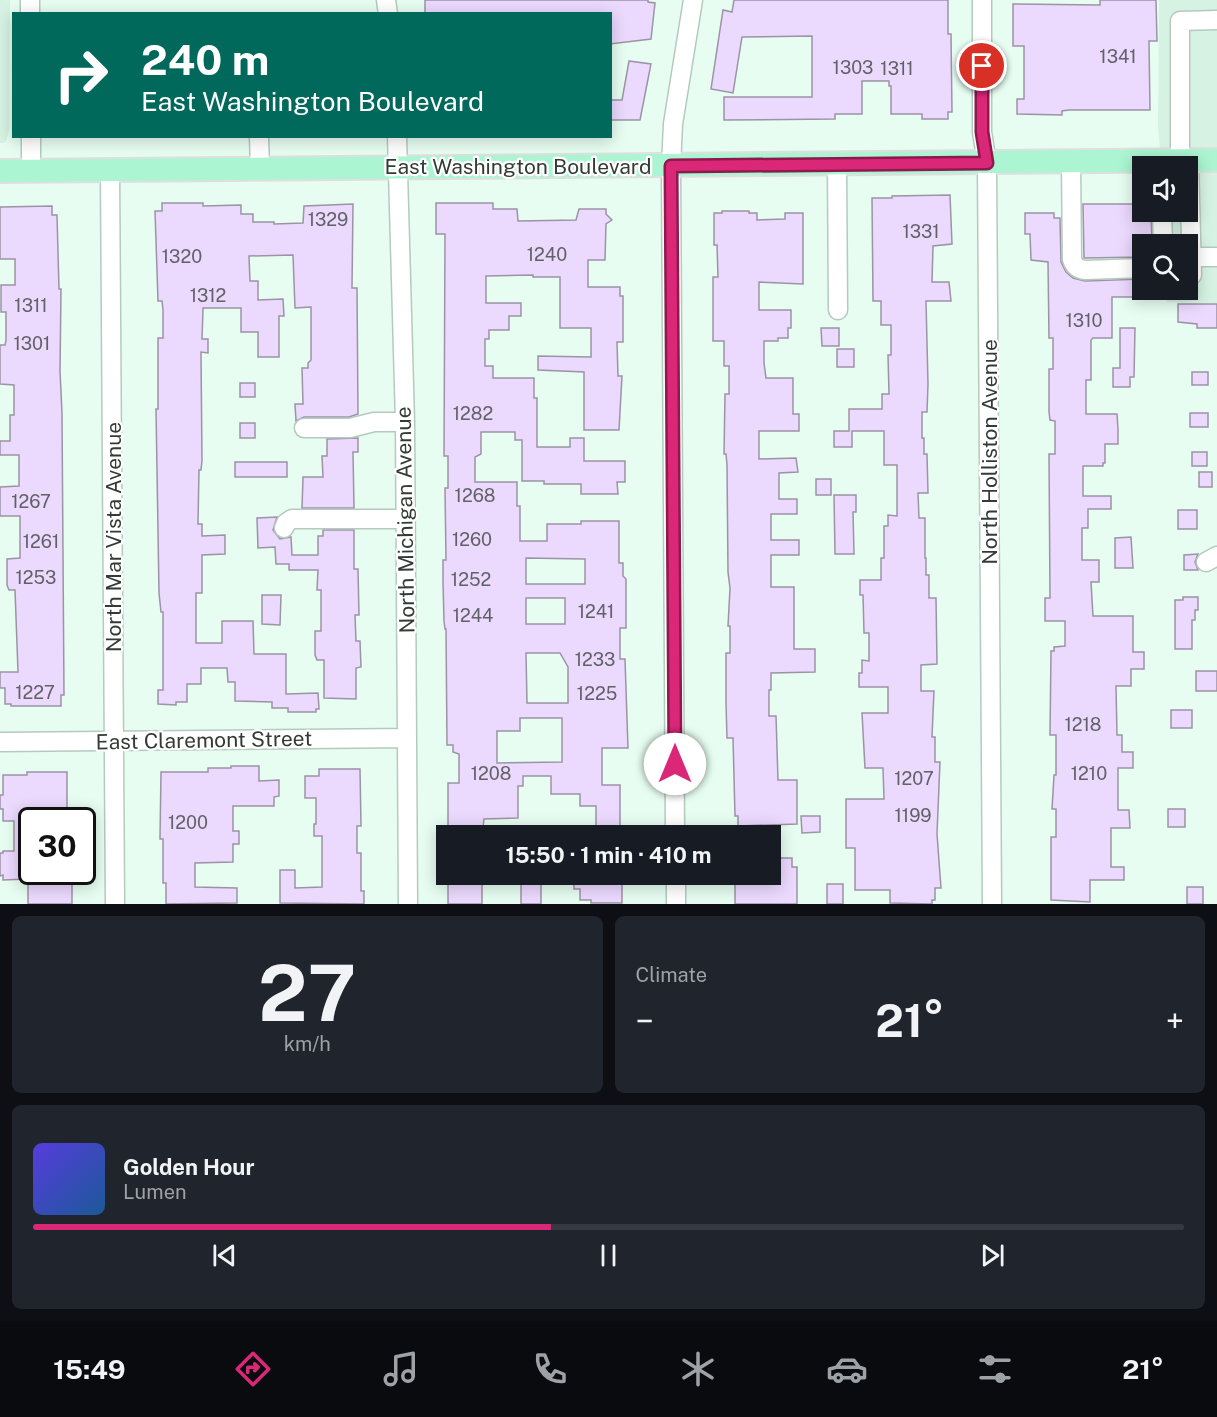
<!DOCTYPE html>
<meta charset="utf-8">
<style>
:root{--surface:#171b24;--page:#20242c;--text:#f1f3f6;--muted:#9ea1a6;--line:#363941;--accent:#db2777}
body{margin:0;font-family:"Public Sans",sans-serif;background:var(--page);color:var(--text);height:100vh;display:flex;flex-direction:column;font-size:22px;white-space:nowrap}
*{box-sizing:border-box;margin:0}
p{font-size:20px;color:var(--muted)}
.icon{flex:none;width:33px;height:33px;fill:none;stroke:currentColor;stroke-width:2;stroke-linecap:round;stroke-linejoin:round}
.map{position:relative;height:904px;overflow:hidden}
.side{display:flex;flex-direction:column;gap:12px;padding:12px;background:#0d0f14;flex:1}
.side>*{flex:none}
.top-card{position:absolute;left:12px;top:12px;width:600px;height:126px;border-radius:0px;box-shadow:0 3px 15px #0003;background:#00695c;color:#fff;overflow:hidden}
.tools{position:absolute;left:1132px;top:156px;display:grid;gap:12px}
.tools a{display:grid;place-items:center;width:66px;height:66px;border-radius:0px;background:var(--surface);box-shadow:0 3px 15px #0003;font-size:30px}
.speed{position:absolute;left:18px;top:807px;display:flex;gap:12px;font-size:30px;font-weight:700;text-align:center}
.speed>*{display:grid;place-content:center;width:78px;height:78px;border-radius:50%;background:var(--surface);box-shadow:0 3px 15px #0003;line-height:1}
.speed .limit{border:3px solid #111;border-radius:9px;background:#fff;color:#111}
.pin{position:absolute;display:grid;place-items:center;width:51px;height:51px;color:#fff;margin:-26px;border:3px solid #fff;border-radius:50%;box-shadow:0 2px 6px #0007}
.me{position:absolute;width:66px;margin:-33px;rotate:0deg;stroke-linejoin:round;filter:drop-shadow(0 0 4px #0008)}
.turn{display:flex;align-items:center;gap:21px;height:126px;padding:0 30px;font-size:27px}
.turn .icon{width:78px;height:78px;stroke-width:2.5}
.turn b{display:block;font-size:42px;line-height:51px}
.big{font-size:45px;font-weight:700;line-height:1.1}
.side .widget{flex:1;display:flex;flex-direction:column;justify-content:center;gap:9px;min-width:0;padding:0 21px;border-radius:9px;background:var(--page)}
.side .dial{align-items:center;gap:0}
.dial b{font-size:78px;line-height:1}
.song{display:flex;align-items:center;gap:18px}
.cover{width:72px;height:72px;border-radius:9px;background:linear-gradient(135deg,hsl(250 70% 55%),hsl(210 70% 35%))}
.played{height:6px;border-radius:3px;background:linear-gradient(90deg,var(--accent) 45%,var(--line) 45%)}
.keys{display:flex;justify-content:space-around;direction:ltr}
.heat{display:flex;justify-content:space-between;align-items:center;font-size:33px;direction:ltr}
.side .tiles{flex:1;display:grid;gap:12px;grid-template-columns:1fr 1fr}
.widget:last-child{grid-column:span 2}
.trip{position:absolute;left:436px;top:825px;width:345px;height:60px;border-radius:0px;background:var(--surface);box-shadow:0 3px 15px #0003;font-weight:700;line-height:60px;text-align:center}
.tab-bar{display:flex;height:96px;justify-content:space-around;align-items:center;background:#090b0e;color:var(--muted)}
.tab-bar .icon{width:42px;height:42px}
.tab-bar .current{color:var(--accent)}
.tab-bar b{font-size:27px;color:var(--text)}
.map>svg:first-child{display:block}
</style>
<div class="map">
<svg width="1217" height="904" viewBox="0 0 1217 904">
<rect width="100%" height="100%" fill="#e7fdf1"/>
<path fill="#d5f2e2" d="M0,0h10l-1,130 -3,12 -4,1h-2z
M1159,0h58v303l-50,-1 -1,-12h22v-46h-23v-32h23v-46h-26l-4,-37z"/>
<path fill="#ebd9fe" stroke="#9c93a5" stroke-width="1.5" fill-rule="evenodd" d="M425,0h223v2l7,1 -4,36 -41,5v-30h-185z
M734,0h214v34h3l1,78h-4v7h-26v-5h-31v-28h-2v-5h-27v33h-27v5l-111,1v-23h88v-61l-70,1 -9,56 -22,-4 12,-79 9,2z
M1100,0h56l1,41h-8l1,69h-81l-7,1v4l-45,-1v-15h7v-53h-11v-42l87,1z
M629,61l22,3 -11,56h-30v-20h12z
M950,195l2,49 -19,2 -1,36h17l2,19h-25l2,83 -1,28h-5v26h2v16h3l1,39h-10l1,25h6v40h1v17h3v23h7l1,66 -16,1v26h13l-2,46h3v25h5l-3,72 4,54h-6v12h-3v4l-42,-1v-13h-35v-42h-9v-49h38l-1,-31h-18l-3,-55h26v-26h-29v-14h3v-13l7,1v-28h-5l-1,-38h-3v-15h21v-22h3v-32h4v-11l9,1v-51h-13v-34h-32v16h-18v-16h15v-22h33v-15h7l-1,-39h3v-30h-10v-24h-8l-1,-103h20v-2z
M162,203h41v3l38,-1v9h12v8h21v2l29,-1 1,-17 49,-2 -1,84h5l1,126 -9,3h-45l-8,4 -1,-17h8l-1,-36h6v-5l3,-3v-53l-16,1 -2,-53 -44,1 1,25h8v19l25,-1 1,17h-5v41h-21v-25h-17v-24h-38v2l-1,29h6v14l-7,-1 1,109 -1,9h-2l-1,54h4v12l23,-1v19l-23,1v38h-6v50h26v-22h31l1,33h32v40l32,-1 1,16h-3v3h-28v-4h-16v-6l-37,-1v-19h-7l-1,-14h-26v16h-14v18h-11v3l-18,-1v-14h5v-78h-2l-2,-19 -3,-184h2v-71h5v-28l-1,-9h-4l-3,-90h7z
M436,203h57v6h24l1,12 58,-1 3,-11h27v5l6,6 -6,4 -1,36h-17v27h32v9h3v46h-6l1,34h4l-3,54h-35v-58l-46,-2v-14l53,1v-29h-31v-51h-27v-2l-47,1v27h35v13h-12v14h-20v9h-4v27h8v12h41v20h3v49h33v-9h14v23h41v21h-8l1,12h-37v-10h-37v-3h-22v-41h-7v-8h-34v22l-6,3v25h42v24h3v35h27v-17h34v-3h38v42h4v13l3,3v49h-6v31h5l3,89h-26v37h18v51h-24v-30h-16v-12h-29v-18h-28v10h-5v32l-34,1 -2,17h-34v-53h11v-29l-6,-2v-7h-6l-1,-116h-1l-1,-8 -1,-39v-22h3l-1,-72h3v-32h-4l1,-222h-9zM526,558l59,1v25h-59zM526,598h39v26h-39zM526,653h34l8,14v36h-41zM520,718h42v44l-65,1v-32h23z
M1083,204h60v8h8l1,32h-9v13l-59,1z
M52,206v9h5l2,74h2l-1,82 2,42 2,282h-3v11h-50v-2h-6v-16h-5v-16h18l-3,-82h-6l-2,-5v-26l13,-1v-42h-20v-29l19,-1v-31h-19v-14h10v-26h4v-30l-14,-1v-39h5l1,-5v-28h-5v-27h14v-26h-15v-52z
M722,211h27v2h8v7l28,-1v-6h18v71l-44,-2v28h32v18h-3v10h-10v3h-14v22l2,15h27v36h6v17h-40v28l37,-1 2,14 -19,1v26h18v15h-26v26h28v15h-28v32h23v62h21v23l-44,1v17h-2v26h7l2,64h19v44l-59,2v-10h-3l-2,-78h-6l-1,-35v-50h4v-27h-2l2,-38 -2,-16 -1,-107 -1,-11h-2l1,-60h4v-28h-5v-25h-11v-64h5l-1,-32h-3v-32h8z
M1025,213h29v5h6l1,44 5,10 7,6 12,3 58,-2v18h-31v41h-19l-2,2v40h-5v34h31l1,15v15h-13v19h-2v3h-20v30h28v13h-23v19h-6v32h17v22h-8l2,34h40v36h11v17h-13v17h-15l1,49h5v17h11v16h-15v42h11l1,18h-19v39h13v13h-34v22l-39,-2v-63h5v-28h-4l2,-34h2v-40h-6l1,-84h3v-4l11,-1v-25h-20v-23h5l-1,-144h6v-33l-5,-1 -1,-8v-43h4v-31h-4l-1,-76 -17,-2 -1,-26h-5z
M1178,304h39v24h-20v-4l-19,-2z
M821,328h18v18h-17z
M1120,328h15l-1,49h-4v10h-17v-19h7z
M837,349h17v18h-17z
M1192,372h16v13h-16z
M240,383h15v14h-15z
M1190,413h18v14h-18z
M240,423h15v15h-15z
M358,438v14h-5l1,56h-52l1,-31h20l-1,-21h5v-17z
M1192,452h15v14h-15z
M235,462h52v15h-52z
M1199,472h13v15h-13z
M816,479h15v16h-15z
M834,495h22v17h-3l1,42h-19z
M1178,510h19v19h-19z
M277,517l-4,13 7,9 11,-2 1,18h26v-19h5v-6h31v39h4l1,46h-4l1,26h4l1,26 -5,1v31l-32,-1v-38h-7l-2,-5v-24h6v-41h-4l1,-20h-29v-6h-13l-1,-17 -17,1 -1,-30z
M1131,537l2,31h-18v-30z
M1198,554l-3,8 3,8h-14v-15z
M262,595h19l-1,30 -18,-1z
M1183,597h15v13h-3v10h-3v29h-17v-49h8z
M1196,671h21v20h-21z
M1171,710h21v18h-21z
M231,766h28v15l20,-1v16l-5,1v9h-41v25h6v13h-6v18l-38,1v24l42,1v15l-71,1v-21h-3v-44h-3l1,-67h47v-4h23z
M319,769h41l1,57h-4v27h4v38h3v13l-84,-1v-33h15v18l27,-1v-51h-8v-12h2v-26h-11v-22h14z
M27,772h40v48h-35v52h40v32h-44v-25l-25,1v-5l-3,1v-23h3v-2h11v-30h-11v-12h-3v-14h3v-20h24z
M1168,809h17v18h-17z
M801,816h19v16l-18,1z
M775,858h17v9h5v37h-62v-29h40z
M448,874h34v30h-34z
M574,874h48v29h-31v-3h-11v-11h-6z
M521,884h20v20h-20z
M827,884h16v20h-16z
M1187,887h16v17h-16z"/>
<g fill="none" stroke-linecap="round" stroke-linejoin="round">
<defs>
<path id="minor" d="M30,0v14
M386,0l2,14
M982,0v132l5,31 5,741
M259,136l1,34
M397,136l8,286 3,482
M1189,160l3,115
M1180,161v-140l37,-1
M1071,162l1,97c2,7 5,10 13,11l58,-2
M837,164l1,146
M110,170l5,734
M31,171v-35
M1162,212l1,32
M1192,257h25
M304,428h46l24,-6h31
M284,528l2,-5 6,-4h113
M1206,562l11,-6
M0,742l407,-4
M675,836l-4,-670 2,-42 20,-124
M676,874v30"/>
<path id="major" d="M0,171l1217,-11"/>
</defs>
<use href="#minor" stroke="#b5cabe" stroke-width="21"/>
<use href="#major" stroke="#dee0df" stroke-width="26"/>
<use href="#minor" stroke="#fff" stroke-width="18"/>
<use href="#major" stroke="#abf5d2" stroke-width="22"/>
</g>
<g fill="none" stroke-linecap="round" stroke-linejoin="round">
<defs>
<path id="route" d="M675,764l-4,-598 316,-3 -5,-31v-66"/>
</defs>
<use href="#route" stroke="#8e194d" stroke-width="15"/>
<use href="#route" stroke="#db2777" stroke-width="10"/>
</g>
<g text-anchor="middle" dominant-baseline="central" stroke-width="4.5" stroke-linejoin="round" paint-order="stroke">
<g font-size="18" fill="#616268">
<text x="1118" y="56">1341</text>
<text x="853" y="67">1303</text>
<text x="897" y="68">1311</text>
<text x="328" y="219">1329</text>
<text x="921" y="231">1331</text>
<text x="547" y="254">1240</text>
<text x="182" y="256">1320</text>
<text x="208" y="295">1312</text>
<text x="31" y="305">1311</text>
<text x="1084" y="320">1310</text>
<text x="32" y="343">1301</text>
<text x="473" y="413">1282</text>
<text x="475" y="495">1268</text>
<text x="31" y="501">1267</text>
<text x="472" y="539">1260</text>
<text x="41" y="541">1261</text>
<text x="36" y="577">1253</text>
<text x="471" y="579">1252</text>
<text x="596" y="611">1241</text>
<text x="473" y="615">1244</text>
<text x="595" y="659">1233</text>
<text x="35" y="692">1227</text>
<text x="597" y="693">1225</text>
<text x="1083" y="724">1218</text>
<text x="491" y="773">1208</text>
<text x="1089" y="773">1210</text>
<text x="914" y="778">1207</text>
<text x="913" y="815">1199</text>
<text x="188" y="822">1200</text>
</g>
<g font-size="21" fill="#333b36" stroke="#fff">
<text x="518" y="166">East Washington Boulevard</text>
<text transform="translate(989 452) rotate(-90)">North Holliston Avenue</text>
<text transform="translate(405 520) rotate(-91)">North Michigan Avenue</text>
<text transform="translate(113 537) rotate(-90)">North Mar Vista Avenue</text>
<text transform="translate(204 740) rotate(-1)">East Claremont Street</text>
</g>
</g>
</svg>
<div class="tools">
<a><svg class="icon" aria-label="sound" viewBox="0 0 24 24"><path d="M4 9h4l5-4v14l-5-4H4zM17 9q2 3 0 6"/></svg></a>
<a><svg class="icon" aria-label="search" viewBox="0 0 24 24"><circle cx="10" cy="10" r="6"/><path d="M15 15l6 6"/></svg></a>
</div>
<div class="speed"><div class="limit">30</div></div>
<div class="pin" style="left:982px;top:66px;background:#d93025"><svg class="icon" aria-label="arrive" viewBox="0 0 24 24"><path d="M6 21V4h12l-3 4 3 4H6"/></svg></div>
<svg class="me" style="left:675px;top:764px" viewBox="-20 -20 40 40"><circle r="19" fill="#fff"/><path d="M0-13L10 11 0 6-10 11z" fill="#db2777"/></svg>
<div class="trip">15:50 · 1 min · 410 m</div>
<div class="top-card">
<div class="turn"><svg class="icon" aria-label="right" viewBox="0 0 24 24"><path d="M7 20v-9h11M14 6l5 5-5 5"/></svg><div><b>240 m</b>East Washington Boulevard</div></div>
</div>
</div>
<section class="side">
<div class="tiles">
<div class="widget dial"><b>27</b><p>km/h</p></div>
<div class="widget"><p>Climate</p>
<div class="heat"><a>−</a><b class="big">21°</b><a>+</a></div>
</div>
<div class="widget">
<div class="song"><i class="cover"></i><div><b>Golden Hour</b><p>Lumen</p></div></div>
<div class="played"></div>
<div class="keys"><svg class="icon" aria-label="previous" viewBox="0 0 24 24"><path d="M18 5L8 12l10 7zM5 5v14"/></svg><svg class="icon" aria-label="pause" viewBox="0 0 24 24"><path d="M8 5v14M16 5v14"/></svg><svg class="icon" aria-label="next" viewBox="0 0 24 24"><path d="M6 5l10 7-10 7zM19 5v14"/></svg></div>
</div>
</div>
</section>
<nav class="tab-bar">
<b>15:49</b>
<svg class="icon current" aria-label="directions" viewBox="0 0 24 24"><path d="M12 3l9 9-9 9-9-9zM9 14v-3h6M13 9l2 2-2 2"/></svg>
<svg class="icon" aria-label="music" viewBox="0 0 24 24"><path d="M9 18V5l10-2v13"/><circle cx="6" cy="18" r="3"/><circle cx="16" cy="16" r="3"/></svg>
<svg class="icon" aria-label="phone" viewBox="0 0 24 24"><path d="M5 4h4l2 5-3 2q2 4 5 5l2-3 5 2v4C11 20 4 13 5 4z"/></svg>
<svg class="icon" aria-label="climate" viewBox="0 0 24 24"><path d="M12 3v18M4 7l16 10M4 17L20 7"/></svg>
<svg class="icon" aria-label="car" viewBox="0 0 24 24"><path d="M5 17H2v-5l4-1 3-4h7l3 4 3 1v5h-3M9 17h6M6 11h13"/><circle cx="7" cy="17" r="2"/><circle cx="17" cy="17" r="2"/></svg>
<svg class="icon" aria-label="filters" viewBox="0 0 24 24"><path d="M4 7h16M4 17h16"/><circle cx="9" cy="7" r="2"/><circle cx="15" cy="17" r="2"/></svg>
<b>21°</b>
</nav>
